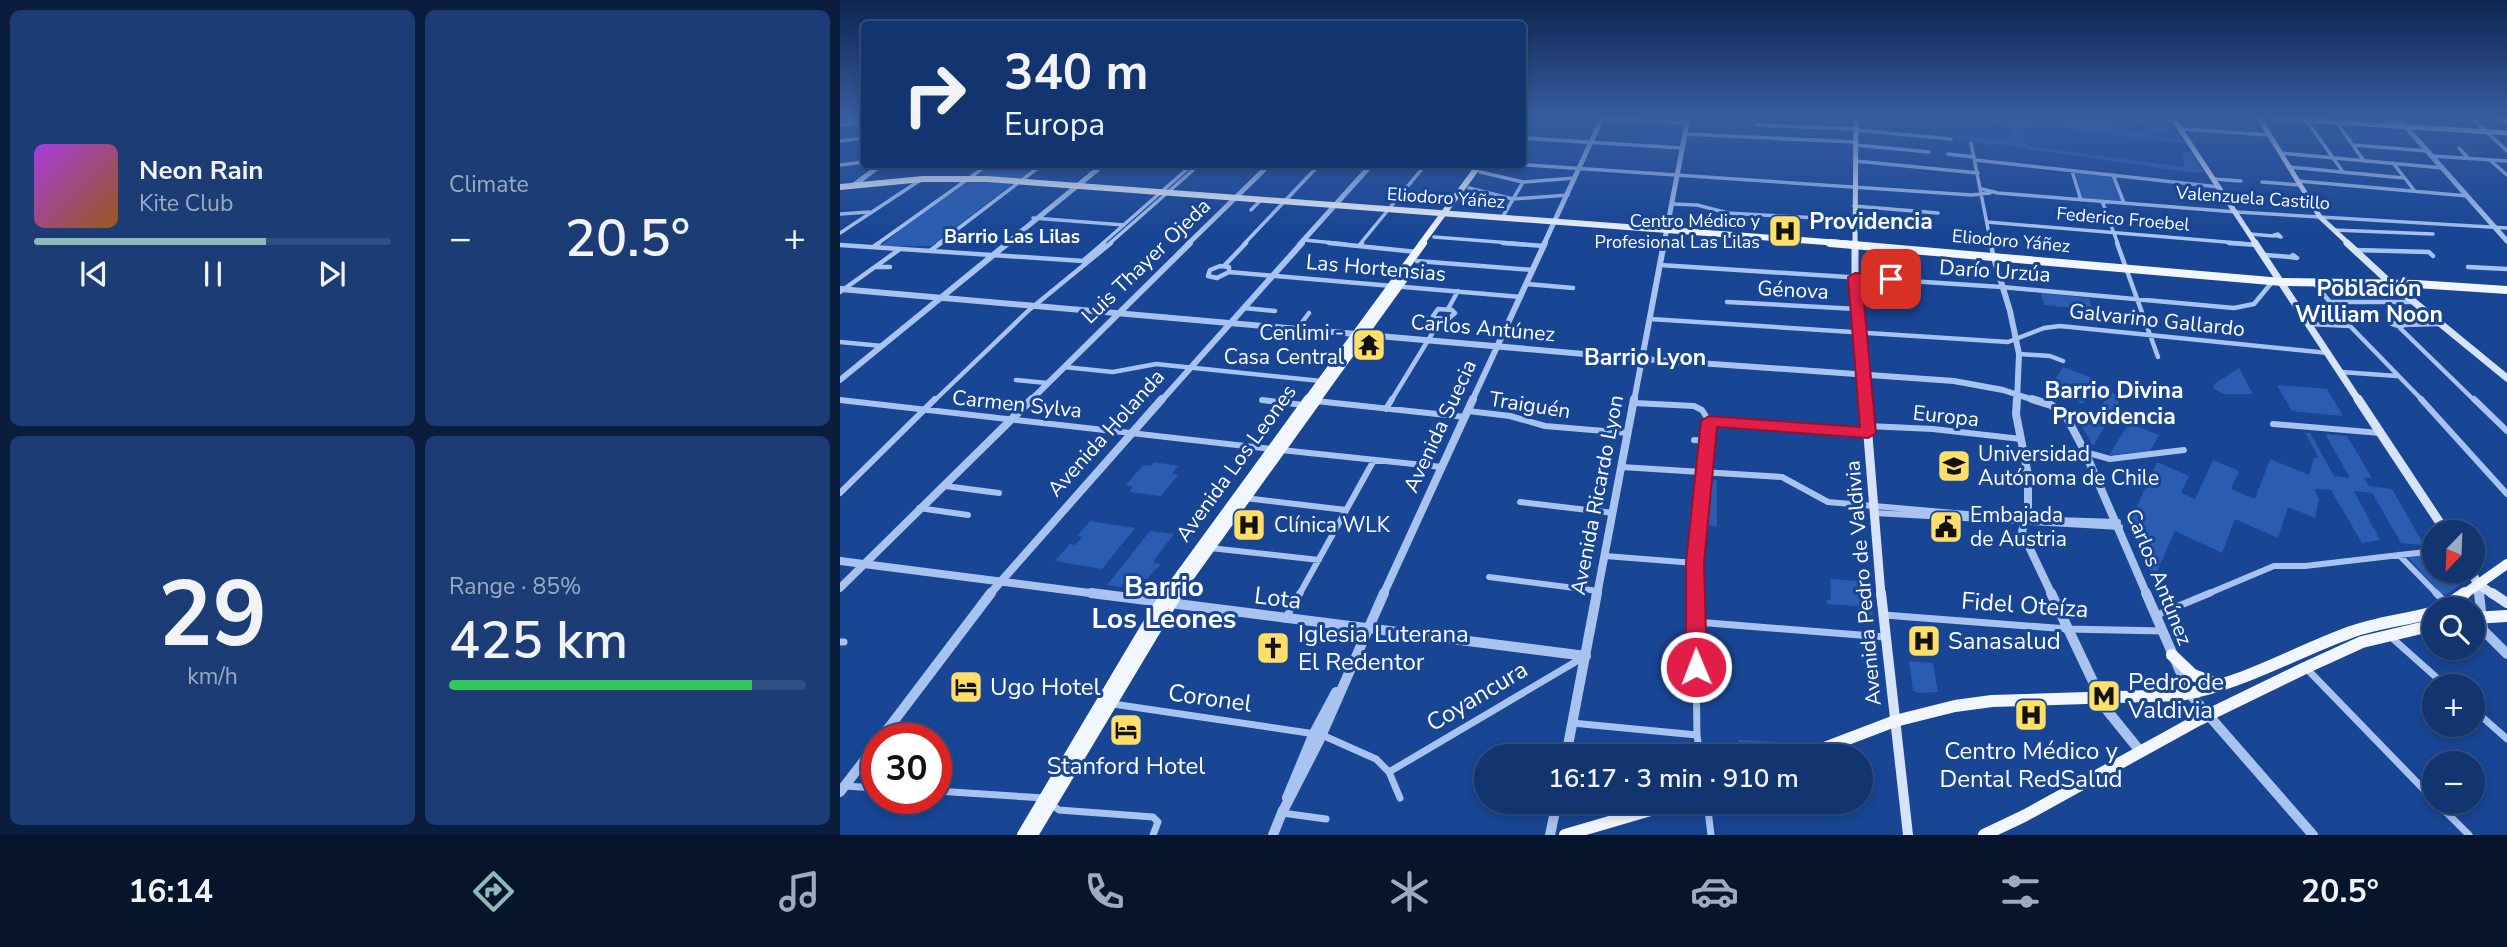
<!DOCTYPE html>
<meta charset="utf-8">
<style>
:root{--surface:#12346f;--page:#1b3c74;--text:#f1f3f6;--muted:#9caac3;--line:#314f82;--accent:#8bbbb9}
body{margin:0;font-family:"Nunito Sans",sans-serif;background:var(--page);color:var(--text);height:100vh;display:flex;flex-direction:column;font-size:26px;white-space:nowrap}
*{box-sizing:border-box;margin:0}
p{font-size:23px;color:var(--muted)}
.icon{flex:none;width:38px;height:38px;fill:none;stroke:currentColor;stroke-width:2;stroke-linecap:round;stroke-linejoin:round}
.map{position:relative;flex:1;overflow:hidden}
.drawer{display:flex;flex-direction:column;gap:10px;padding:10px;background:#0a1d3d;width:840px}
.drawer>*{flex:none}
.banner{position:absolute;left:21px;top:21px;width:665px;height:147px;border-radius:7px;box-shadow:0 4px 10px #0003,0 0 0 2px var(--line);background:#12346f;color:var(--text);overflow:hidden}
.needle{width:46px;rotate:203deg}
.buttons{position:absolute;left:1582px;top:520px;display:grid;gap:14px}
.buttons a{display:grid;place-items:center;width:63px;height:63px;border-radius:50%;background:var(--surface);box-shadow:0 4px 10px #0003,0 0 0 2px var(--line);font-size:35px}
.speed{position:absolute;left:21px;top:723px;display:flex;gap:14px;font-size:35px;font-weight:700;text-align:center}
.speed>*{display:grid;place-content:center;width:91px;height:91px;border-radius:50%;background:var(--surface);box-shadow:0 4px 10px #0003,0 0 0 2px var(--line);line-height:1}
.speed .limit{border:10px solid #d22;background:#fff;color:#111}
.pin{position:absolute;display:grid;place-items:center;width:60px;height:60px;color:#fff;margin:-30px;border-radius:14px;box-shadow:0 4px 10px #0006}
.me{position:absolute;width:77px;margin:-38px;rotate:359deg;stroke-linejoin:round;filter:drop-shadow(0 0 5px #0008)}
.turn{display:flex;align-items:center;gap:24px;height:147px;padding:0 28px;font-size:32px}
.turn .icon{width:91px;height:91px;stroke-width:2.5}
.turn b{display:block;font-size:49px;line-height:60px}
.big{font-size:52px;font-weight:600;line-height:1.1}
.drawer .card{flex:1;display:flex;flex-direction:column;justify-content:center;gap:10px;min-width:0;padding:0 24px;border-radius:10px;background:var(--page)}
.drawer .dial{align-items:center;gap:0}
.dial b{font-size:91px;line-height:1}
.song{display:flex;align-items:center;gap:21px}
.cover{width:84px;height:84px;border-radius:10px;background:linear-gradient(135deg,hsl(280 70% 55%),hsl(30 70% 35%))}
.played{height:7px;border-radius:4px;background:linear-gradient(90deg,var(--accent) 65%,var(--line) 65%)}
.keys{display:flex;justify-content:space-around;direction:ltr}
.heat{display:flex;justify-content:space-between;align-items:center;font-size:38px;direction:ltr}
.charge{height:10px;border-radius:5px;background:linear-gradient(90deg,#34c759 85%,var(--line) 0)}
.drawer .tiles{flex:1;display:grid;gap:10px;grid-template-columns:repeat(2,1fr)}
.trip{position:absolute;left:634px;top:744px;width:399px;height:70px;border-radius:35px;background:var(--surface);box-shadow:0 4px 10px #0003,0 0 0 2px var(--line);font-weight:600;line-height:70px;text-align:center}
.tab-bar{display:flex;height:112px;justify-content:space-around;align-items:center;background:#07152c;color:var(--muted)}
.tab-bar .icon{width:49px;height:49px}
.tab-bar .on{color:var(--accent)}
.tab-bar b{font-size:32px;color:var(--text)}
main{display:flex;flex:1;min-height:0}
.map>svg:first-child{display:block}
</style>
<main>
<section class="drawer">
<div class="tiles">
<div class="card">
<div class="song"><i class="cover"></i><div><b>Neon Rain</b><p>Kite Club</p></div></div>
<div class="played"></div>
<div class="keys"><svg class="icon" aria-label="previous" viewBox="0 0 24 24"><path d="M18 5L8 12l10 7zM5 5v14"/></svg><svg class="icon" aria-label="pause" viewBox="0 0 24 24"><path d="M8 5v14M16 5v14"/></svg><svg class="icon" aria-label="next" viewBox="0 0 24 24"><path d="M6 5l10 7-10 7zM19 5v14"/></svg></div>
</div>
<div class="card"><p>Climate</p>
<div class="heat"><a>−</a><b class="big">20.5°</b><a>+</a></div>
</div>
<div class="card dial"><b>29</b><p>km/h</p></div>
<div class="card"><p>Range · 85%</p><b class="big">425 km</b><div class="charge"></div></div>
</div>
</section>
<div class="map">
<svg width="1667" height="835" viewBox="0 0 1667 835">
<rect width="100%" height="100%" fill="#184594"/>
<path fill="#2a5db2" d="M1135,118h160l38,12c-27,10 -36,-19 -61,-9l1,7 69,11 3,5 -143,-19 -16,4 -3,6 4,11 157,21 -1,-14 8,-1 13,20 -11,1 -196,-29 -9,1 -28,-7c17,-5 35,8 52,-3l-1,-7c-16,-9 -31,-6 -48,-8z
M152,165h48l-21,14 -42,-3z
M1235,173l36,4 10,24 -38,-3z
M129,181l43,3 -80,62h-51l18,-16z
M1201,293l48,5 4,12 -49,-5z
M1223,367l35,13 -15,24 -35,-14z
M1399,368l14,26h-29l-10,-5 -1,-4z
M1437,385l50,4 16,27 -51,-5z
M1272,390l7,13 -26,43 -14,-25 9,4z
M1289,423l30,12 -9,16 -41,4z
M1465,433h5l24,43 16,2 -25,-44 22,2 25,42h-8l5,8 23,3 32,56 -23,-2 -29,-50 -18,-2 26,49 -18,3 -31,-53 -17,-1 5,10 -4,19 -27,-11 -10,31 -43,-19 -13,34 -47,-22 -21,47 -25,-54 28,-62 32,14 -8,17 14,6 18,-39 26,11 -8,18 24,10 15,-40 39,16 5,-17h5z
M314,462l24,4 -6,8 6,1 -17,21 -32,-4 4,-5 -7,-2 17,-20 8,1z
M866,479l11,1v46l-12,-1z
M250,521l45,7 -33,41 -47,-8 15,-17 5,1 7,-8 -5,-1z
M310,531l24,3 -20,26v3l7,1 -14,15 -18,-3 -8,11 -14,-2z
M1594,554v16l33,1 3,7 -24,17 -6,-2 -33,-37z
M990,579l40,3 3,33 -13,-1 -2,-8 -31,-2v-4h4z
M1069,661l24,2 5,29 -20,1 -5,-3z
M898,740l65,3 -33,13h-29z"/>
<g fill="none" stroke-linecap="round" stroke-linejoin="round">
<path stroke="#a8c3f0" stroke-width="3.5" d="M761,118l86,5
M1632,118l35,33
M1467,121l36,51
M1497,123l27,38
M0,125l24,-3
M917,125l99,4
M1341,129l88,6
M1016,130l95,9
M845,134l170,8
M682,138l160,10
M0,141l24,-3
M1131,143l20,101
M1015,145l74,7
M1513,145l75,6
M1619,148l9,10
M1441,153l162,15
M1108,154l26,3
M1592,156l75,5
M1135,160l244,27
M1015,161l123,12
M1651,161l16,14
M1553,163l21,27
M309,164l42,3
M672,164l460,31 18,-2
M0,165l24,-3
M1449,167l115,11
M1232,171l9,29
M640,172l43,10 52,-4
M1273,175l11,28
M1374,179l27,2
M1458,181l170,15
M1422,182l38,3
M629,188l44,11 55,-4
M1142,189l16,4 238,19 271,16
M1262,201l16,43
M832,204l25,1 31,8 126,7
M1014,206l84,7
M411,210l10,-10
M0,214l29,-2
M193,218l91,7
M662,218l21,-36
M1147,222l263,22
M1494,230l99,4
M0,233l82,-54
M1410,234l24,2
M1438,234l3,3 -7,-2z
M594,237l90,7
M464,240l41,4
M37,244l112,-80
M98,244l105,-80
M262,244l91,-80
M269,244l91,-80
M404,244l76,-80
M520,244l66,-80"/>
<path stroke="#a8c3f0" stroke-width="4.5" d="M489,243l88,9
M663,243l41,3
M1151,243l2,12
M1277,243l41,114
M1389,243l28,2
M0,245l243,16
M519,246l3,-3
M33,247l6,-4
M91,250l10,-7
M1515,250l74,2 4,4
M1425,255l25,2
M1453,255l4,3 -7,-1z
M243,261l21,-18
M577,261l116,9
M820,265l342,22 232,21 20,-4 19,-23
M380,266l9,1v5l-12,6 -9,-2 2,-6z
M384,266l22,-23
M35,267h15
M1628,267l39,2
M389,272l292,25
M1474,283l36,43 73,75
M687,284l46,4
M0,292l60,-43
M887,302l130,7
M1491,302h81
M404,308l31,3
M598,309l14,1 3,3 -7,6 -13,-1 -2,-2z
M608,309l10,-18
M810,319l358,23 36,-14 16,-2 268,27
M1555,323l7,4 -10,-3z
M1469,324l41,2
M1562,325l38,-1
M1560,328l75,73
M457,329l12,-16
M0,342l42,4
M1179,354l31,2 13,5
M224,367l49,5 43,-8 165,17
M1501,372l56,4
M176,380l31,3
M0,400l6,1
M422,400l6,1
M94,401l95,-91 82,-67
M551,401l50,-82"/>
<path stroke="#a8c3f0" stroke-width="6" d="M1581,399l86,95
M1634,399l33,32
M0,400l432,49
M422,400l42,5
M476,401l149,16
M794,403l60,3 8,4 7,11 -14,142v32
M546,409l6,-10
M628,411l42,5 35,10 83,7
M869,421l159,12
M1433,424l107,9
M1028,426l65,3 88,10
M854,440l12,1
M441,450l161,17
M1245,452l25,7 74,-9
M781,467l161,10 46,25 196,17 94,3
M105,486l54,7
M0,493l95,-94
M405,498l101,12
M680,502l93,11
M79,508l49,7
M1035,513l245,14
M370,548l109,12
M1559,555l39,40
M765,556l90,7
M649,577l109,14
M459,595l75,-135
M1365,595l69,-29h31l129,-15"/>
<path stroke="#a8c3f0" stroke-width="7" d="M855,593l2,142 3,21
M1596,593l12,12
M1044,615l184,14 95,2
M1317,615l53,-22
M445,619l15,-26
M856,622l189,15
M1551,637l55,49
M0,642h4
M1467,669l127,131
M273,704l209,31 54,24 13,13 11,26
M1633,709l34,30
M732,723l125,12
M549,772l193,-114
M5,786l32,2
M96,791l108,7
M867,802l4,33
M1596,802l33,33
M211,804l8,6 94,7 5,5 -5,13
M442,813l44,6"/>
<path stroke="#a8c3f0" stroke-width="5" d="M1558,118l109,123
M14,185l28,-21
M166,244l98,-80
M348,244l82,-80
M460,244l72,-80
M704,244l58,-126
M824,244l24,-126"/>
<path stroke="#a8c3f0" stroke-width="6" d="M1153,255l17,56 9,43 -2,47
M0,289l802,70 312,22 49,9 34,11
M0,380l168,-137
M190,401l160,-158
M321,401l141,-158
M632,401l73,-158
M794,401l30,-158"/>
<path stroke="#a8c3f0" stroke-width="8" d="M1177,399l-1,15 12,61v32l-6,25 30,63
M1192,399l19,6 16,13 18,34 62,143
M0,561l265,34
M1638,584l1,11
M0,588l192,-189
M149,595l173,-196
M543,595l90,-196
M757,595l37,-196"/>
<path stroke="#a8c3f0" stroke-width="10" d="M251,593l495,63
M1211,593l55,116 34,42
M1306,593l44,101 123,141
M1639,593l4,37 24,24
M41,738l110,-145
M726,756l31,-163
M0,792l37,-48
M447,798l27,-65 22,-41
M442,813l37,-72 65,-148
M433,835l10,-25
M710,835l7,-33"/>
<path stroke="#d6e3fb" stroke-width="5" d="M1333,118l83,126
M1419,118l61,99 29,27
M1429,118l238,15
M1015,244l1,-126"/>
<path stroke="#d6e3fb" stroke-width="7" d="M1015,243v34l10,124
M1415,243l104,158
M1507,243l39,36 121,99"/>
<path stroke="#d6e3fb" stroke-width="9" d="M1025,399l16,196
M1518,399l88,133
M1630,570l8,14 16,11"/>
<path stroke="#d6e3fb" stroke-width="10" d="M1041,593l27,242
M1652,593l15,10"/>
<path stroke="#f1f6ff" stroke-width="6" d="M1658,118l9,2
M0,187l83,-8h64l866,65
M581,244l59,-80"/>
<path stroke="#f1f6ff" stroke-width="8" d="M990,243l452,39 134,2 91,6
M467,401l116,-158
M476,401l90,-125"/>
<path stroke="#f1f6ff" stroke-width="10" d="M326,595l143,-196
M336,595l141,-196
M1623,595l44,-31"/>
<path stroke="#f1f6ff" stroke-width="12" d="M1602,609l23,-16
M1633,618l34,-2
M1332,655l21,20 27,10
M963,756l92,-35 60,-15 37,-5 188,-6c61,-10 113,-42 171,-63 27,-10 56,-12 83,-20
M183,835l144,-242
M192,835l145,-242
M725,835l113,-33
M1144,835l40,-19 174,-96 107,-52 57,-26 72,-17"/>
</g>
<linearGradient id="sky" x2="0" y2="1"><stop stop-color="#0d2651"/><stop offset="0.5" stop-color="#375c9f"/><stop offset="1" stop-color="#375c9f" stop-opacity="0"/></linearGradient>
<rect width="1667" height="235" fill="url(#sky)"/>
<path fill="#e11d48" stroke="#92132f" stroke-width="2" d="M1015,273l36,2 6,4 -6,4 -29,-2 14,152 -8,5 -151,-11 -13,136 3,104 -3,7 -8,2 -7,-2 -3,-7v-104l15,-142 8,-5 151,11 -12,-150z"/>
<defs>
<symbol id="hospital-square" viewBox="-11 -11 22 22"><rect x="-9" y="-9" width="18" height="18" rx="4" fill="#ffdf67" stroke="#184594"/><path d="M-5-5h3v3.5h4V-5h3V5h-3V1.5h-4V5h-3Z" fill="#111"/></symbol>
<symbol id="temple-square" viewBox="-11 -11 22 22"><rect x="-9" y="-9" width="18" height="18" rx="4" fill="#ffdf67" stroke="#184594"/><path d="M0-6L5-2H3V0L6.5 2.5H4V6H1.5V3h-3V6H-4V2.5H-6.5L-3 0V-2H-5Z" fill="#111"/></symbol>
<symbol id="university-square" viewBox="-11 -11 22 22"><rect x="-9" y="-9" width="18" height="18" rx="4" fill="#ffdf67" stroke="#184594"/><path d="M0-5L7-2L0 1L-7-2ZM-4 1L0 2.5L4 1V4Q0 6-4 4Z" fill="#111"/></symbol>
<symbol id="civic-square" viewBox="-11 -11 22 22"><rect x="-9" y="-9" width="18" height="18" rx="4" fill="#ffdf67" stroke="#184594"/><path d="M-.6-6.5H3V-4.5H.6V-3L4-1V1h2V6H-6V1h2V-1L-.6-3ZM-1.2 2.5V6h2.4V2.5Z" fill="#111"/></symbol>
<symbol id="church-square" viewBox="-11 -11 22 22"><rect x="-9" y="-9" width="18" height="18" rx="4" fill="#ffdf67" stroke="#184594"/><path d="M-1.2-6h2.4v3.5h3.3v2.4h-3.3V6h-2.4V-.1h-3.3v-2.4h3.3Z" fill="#111"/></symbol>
<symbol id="hotel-square" viewBox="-11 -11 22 22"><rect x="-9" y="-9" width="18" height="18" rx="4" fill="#ffdf67" stroke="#184594"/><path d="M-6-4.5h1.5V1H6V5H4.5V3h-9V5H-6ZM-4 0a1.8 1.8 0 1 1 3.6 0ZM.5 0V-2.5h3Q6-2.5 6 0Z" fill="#111"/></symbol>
<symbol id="metro-square" viewBox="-11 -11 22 22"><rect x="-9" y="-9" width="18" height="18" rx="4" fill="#ffdf67" stroke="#184594"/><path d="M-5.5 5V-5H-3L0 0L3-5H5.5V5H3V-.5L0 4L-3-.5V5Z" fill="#111"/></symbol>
</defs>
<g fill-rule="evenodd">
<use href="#hospital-square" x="926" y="212" width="38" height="38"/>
<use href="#temple-square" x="510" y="326" width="38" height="38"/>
<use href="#university-square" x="1095" y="447" width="38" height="38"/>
<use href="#hospital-square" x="390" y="506" width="38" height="38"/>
<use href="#civic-square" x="1087" y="508" width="38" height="38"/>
<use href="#hospital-square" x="1065" y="622" width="38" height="38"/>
<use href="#church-square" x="414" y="629" width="38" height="38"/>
<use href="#hotel-square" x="107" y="668" width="38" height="38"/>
<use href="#metro-square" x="1245" y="677" width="38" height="38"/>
<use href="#hospital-square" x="1172" y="696" width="38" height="38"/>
<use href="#hotel-square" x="267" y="711" width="38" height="38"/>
</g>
<g text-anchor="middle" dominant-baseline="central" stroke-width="6" stroke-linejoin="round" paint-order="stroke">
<g font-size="18" fill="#fff" stroke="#184594">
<text transform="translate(606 198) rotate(4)">Eliodoro Yáñez</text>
<text transform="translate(1413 198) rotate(4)">Valenzuela Castillo</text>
<text transform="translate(1283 219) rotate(5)">Federico Froebel</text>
<text transform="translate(1171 241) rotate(5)">Eliodoro Yáñez</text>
</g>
<g font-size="18" fill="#fff" stroke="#184594" text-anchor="end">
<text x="920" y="221">Centro Médico y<tspan x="920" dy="21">Profesional Las Lilas</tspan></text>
</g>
<g font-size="19" font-weight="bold" fill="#fff" stroke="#184594">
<text x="172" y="237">Barrio Las Lilas</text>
</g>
<g font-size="21" fill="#fff" stroke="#184594">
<text transform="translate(306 261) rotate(-44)">Luis Thayer Ojeda</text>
<text transform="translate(536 268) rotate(5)">Las Hortensias</text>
<text transform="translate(1155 271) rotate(4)">Darío Urzúa</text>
<text transform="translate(953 290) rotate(3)">Génova</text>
<text transform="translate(1317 320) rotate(6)">Galvarino Gallardo</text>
<text transform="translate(643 328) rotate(5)">Carlos Antúnez</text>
<text transform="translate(177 404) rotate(6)">Carmen Sylva</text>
<text transform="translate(690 405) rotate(9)">Traiguén</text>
<text transform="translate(1106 416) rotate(6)">Europa</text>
<text transform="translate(600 426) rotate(-65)">Avenida Suecia</text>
<text transform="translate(266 433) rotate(-48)">Avenida Holanda</text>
<text transform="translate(396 463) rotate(-54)">Avenida Los Leones</text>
<text transform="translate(757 495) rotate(-79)">Avenida Ricardo Lyon</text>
<text transform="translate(1319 577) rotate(68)">Carlos Antúnez</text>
<text transform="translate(1023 583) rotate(-95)">Avenida Pedro de Valdivia</text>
</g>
<g font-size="21" fill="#fff" stroke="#184594" text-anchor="start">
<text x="504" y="333" text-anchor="end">Cenlimi -<tspan x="504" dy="24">Casa Central</tspan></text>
<text x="1138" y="454">Universidad<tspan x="1138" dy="24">Autónoma de Chile</tspan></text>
<text x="1130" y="515">Embajada<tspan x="1130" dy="24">de Austria</tspan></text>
<text x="434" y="525">Clínica WLK</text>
</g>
<g font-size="23" font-weight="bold" fill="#fff" stroke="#184594">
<text x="1031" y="221">Providencia</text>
</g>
<g font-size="23" font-weight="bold" fill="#fff" stroke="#184594">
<text x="1529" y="288">Población<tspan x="1529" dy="26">William Noon</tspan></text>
<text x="805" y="357">Barrio Lyon</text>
<text x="1274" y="390">Barrio Divina<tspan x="1274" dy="26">Providencia</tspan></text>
</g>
<g font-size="24" fill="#fff" stroke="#184594">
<text transform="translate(438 598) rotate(7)">Lota</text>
<text transform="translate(1185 605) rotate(4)">Fidel Oteíza</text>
<text transform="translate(637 696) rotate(-31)">Coyancura</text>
<text transform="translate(370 698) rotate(8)">Coronel</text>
</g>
<g font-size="24" fill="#fff" stroke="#184594" text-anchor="start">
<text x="458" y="634">Iglesia Luterana<tspan x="458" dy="28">El Redentor</tspan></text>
<text x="1108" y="641">Sanasalud</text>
<text x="1288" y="682">Pedro de<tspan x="1288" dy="28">Valdivia</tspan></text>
<text x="150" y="687">Ugo Hotel</text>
<text x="1191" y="751" text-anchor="middle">Centro Médico y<tspan x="1191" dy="28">Dental RedSalud</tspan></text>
<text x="286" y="766" text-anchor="middle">Stanford Hotel</text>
</g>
<g font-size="28" font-weight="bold" fill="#fff" stroke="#184594">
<text x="324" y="587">Barrio<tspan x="324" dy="32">Los Leones</tspan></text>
</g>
</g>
</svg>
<div class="buttons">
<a><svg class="needle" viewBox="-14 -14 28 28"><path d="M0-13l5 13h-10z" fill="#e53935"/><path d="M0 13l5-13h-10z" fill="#9caac3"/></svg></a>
<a><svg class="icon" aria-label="search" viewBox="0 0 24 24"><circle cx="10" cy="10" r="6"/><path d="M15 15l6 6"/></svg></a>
<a>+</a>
<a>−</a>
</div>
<div class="speed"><div class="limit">30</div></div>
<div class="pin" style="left:1051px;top:279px;background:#d93025"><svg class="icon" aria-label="arrive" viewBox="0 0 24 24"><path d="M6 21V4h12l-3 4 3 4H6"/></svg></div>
<svg class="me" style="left:856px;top:667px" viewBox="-20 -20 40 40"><circle r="17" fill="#e11d48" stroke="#fff" stroke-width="3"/><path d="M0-11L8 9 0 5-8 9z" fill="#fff"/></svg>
<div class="trip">16:17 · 3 min · 910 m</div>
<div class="banner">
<div class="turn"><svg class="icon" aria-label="right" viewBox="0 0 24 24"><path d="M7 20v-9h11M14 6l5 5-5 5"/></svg><div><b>340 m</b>Europa</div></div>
</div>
</div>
</main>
<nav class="tab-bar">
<b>16:14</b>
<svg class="icon on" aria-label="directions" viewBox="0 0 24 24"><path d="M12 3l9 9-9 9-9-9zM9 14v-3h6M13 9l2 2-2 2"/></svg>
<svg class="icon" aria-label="music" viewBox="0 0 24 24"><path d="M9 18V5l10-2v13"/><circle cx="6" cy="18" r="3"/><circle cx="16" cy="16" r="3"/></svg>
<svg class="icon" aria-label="phone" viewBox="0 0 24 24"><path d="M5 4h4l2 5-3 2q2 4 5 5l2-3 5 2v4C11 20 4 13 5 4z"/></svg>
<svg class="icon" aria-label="climate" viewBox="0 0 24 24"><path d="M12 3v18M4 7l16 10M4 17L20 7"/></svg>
<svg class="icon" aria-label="car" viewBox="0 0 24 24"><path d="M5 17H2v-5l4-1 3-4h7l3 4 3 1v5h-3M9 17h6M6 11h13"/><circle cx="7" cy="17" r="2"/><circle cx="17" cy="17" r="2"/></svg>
<svg class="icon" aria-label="filters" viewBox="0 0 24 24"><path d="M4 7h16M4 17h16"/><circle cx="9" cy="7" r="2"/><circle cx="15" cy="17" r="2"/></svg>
<b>20.5°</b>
</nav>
